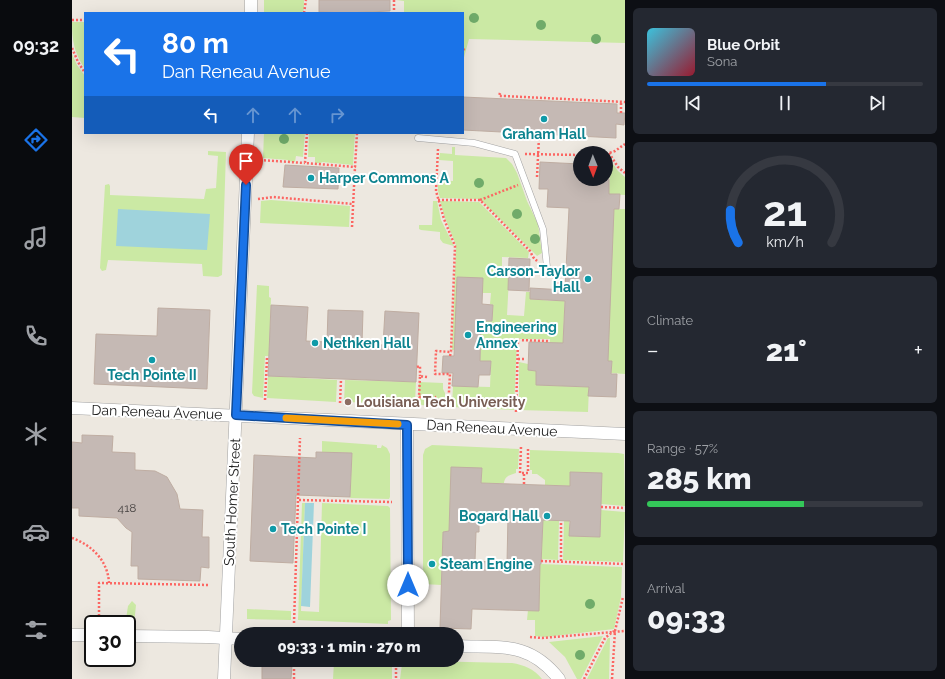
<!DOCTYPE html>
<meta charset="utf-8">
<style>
:root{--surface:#171b24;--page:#242831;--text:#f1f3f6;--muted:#9ea1a6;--line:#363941;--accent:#1a73e8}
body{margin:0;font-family:Raleway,sans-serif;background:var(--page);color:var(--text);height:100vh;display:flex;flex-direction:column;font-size:15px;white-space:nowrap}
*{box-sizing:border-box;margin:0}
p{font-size:13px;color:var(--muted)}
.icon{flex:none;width:22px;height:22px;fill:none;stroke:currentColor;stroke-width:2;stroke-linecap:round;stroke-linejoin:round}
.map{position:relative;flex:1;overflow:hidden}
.sheet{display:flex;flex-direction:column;gap:8px;padding:8px;background:#0d0f14;width:320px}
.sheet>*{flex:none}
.top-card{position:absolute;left:12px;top:12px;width:380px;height:122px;border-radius:0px;box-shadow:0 4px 16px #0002;background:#1a73e8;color:#fff;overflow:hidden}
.needle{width:26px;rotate:179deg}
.fabs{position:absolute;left:501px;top:146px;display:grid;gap:8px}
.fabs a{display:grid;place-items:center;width:40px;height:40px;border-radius:50%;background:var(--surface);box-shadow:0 4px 16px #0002;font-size:20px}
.speed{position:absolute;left:12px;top:615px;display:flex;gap:8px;font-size:20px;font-weight:700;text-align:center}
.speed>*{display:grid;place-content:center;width:52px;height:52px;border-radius:50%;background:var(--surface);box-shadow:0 4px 16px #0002;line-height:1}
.speed .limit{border:2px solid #111;border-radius:6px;background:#fff;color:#111}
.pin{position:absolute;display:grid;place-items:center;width:34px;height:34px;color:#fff;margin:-41px -17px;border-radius:50% 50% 50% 0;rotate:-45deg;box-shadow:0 0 4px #0007}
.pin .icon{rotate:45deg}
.me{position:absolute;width:44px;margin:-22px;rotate:0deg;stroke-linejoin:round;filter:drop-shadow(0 0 3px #0008)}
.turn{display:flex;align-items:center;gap:14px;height:84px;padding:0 12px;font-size:18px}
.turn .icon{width:52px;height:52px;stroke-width:2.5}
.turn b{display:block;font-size:28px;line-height:34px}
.lanes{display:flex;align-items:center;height:38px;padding:0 12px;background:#0003;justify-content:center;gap:20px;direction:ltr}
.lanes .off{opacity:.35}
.big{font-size:30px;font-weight:800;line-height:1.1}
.sheet .tile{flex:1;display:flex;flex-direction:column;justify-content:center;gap:6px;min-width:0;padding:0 14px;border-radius:6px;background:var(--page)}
.sheet .dial{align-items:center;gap:0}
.dial svg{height:104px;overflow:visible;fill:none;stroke:var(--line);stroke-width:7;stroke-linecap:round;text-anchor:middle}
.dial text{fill:var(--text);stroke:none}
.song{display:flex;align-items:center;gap:12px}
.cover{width:48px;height:48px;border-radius:6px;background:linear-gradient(135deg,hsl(190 70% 55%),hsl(350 70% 35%))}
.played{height:4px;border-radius:2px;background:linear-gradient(90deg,var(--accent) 65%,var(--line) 65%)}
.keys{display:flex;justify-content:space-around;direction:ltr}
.heat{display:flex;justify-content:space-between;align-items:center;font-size:22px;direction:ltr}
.charge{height:6px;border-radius:3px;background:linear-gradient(90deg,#34c759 57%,var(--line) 0)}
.trip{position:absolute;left:162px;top:627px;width:230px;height:40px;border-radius:20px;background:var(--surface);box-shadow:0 4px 16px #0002;font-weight:800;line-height:40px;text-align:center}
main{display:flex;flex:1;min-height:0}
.tabs{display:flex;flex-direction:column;width:72px;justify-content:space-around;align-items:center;background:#090b0e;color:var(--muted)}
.tabs .icon{width:28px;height:28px}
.tabs .current{color:var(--accent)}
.tabs b{font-size:18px;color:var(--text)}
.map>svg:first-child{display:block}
</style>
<main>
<nav class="tabs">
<b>09:32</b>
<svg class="icon current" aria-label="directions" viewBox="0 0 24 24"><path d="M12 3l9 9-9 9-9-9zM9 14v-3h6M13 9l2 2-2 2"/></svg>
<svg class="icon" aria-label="music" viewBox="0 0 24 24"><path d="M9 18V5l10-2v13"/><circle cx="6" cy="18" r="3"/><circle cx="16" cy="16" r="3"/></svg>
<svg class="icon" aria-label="phone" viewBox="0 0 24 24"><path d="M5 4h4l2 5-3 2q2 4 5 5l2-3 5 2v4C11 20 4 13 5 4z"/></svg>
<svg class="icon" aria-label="climate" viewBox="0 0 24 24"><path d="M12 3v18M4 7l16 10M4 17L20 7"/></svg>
<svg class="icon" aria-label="car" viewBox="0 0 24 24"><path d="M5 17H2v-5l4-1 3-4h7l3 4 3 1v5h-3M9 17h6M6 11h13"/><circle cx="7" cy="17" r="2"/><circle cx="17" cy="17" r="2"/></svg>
<svg class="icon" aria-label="filters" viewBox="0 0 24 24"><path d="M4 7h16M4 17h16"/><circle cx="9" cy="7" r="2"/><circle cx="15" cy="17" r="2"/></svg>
</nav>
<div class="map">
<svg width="553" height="679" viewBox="0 0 553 679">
<rect width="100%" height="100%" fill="#ede8e0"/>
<path fill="#cbe9a4" d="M192,0h40v9l-2,4h-38z
M324,0h229v43l-156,-4 -6,22v-48h-59v-12z
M0,22h13v47c-11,-17 -13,-28 -13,-47z
M0,54l5,11 8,11v42l-13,-1z
M192,133h41l-2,24 -7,-1 -1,6 -7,-1v-1l-25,-2z
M237,133h46l-2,32 -31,-3 -1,1h-6v-6h-7z
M380,147h3v8l51,3 6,6 5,9 10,28 11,23 4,29 -5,3 -57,-57 -40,-1 -2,-7v-11l15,1v-20l-14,-1 1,-7 12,1z
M136,151l18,1 -4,123 -4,2 -15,-1 -1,-12 -94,-4 -2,10 -4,1 -2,-3 5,-83 4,-1 1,2v9l94,4 2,-10 10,-1 2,-32 -10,-1z
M534,157h2l10,14 7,6v18l-16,-1 1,-29h-4z
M199,200l79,6 -1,21 -89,-4 1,-22z
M361,201h4l4,19 13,26 -11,-3 -3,-4v-7l-19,-2 -2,-1v-4h13z
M368,201l39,1 50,50 -1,6 -26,-1v12h-2l-1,9h10l-2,37 17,1 2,-24h4v7l25,2 1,-11h9l-2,53h-13v-4h-33l-3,71 -62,-3 1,-21 37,1 1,-26h-11l1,-40h11l1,-16 -3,-1 1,-11h-9l1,-15 -29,72h-2l4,-105 -11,-27z
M542,209h11v165l-14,-1 1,-11 -9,-1z
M185,285l12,1v11l2,1 -2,58h-4l-2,42 -9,-2 -2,-3z
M447,362l9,2v6l8,1v14l53,2 -1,25 -69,-2z
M196,376l69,4 -1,22 -69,-4z
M273,380l71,2 -1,22 -71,-2z
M347,382l24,1v6l2,4v13l-27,-1z
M250,441l55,4v3h4l1,-3 5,3 3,6v43l-1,2 -39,-1 2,-45 -30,-1z
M360,445l87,4 -1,20h-2v4c-6,2 -11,3 -12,10h-23l1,-15 -33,63 -6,1 -2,53 -18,-1v-129l2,-6z
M458,450l88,3 6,1 1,52 -24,-2 1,-31 -31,-1 -1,14 -25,-1v-5l-8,-6h-5v-4h-2z
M230,503h3l-4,108 18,1 3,-109 66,3 2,2 1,112 -3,1v3l-90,-4z
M529,510l24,2 -2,50 -60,-2 1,-39h5v15l31,1z
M471,520l16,1 -1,39 -17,-1z
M468,564l82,3 -1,30 -7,32 -69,8 -10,-1v-16h-8l1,-10h11z
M60,601l4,4 -2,19 -6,-1 -2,-4 2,-13z
M175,609l44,2v9l-44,-1z
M531,636l-22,43h-4l-12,-22 -16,-15z
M536,638h2l-1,41h-22z
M353,661l87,2c12,2 22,6 30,16h-142l2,-15z
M262,662l58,1v16h-59z"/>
<path fill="#9fd3dc" d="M46,209l92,5 -3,36 -91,-4z
M233,503h9l-4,104 -9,-1z"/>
<path fill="#c5b9b4" stroke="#bfada2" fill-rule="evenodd" d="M247,0h71v11l-43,2 -28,-1z
M391,97l154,7v9h8l-1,12 -8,-1v14l-153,-8z
M468,162l40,2v15h29v15h11l-1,15h-5l-6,152h4l-1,13h6l-1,23 -28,-1 1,-9 -53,-2v-14l-8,-1 1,-28 34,1 2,-42 -35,-2v-11l35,2 4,-82 -22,-1 1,-18h-9z
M213,165l54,3 -1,21 -55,-2z
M437,258l21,1 -1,32 -21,-1z
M385,277l26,1 -1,26 11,1 -1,16h-11l-1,40h11l-1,14h-11l-1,12 -26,-1 1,-13h-11l1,-17h11z
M199,305l37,2 -2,34 21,1 1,-32 35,1 -1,33 21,1 2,-34 34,2 -3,69 -148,-6z
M86,308l52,2 -3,79 -113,-5 2,-50 61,2z
M10,435l31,1 -1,16 23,1v17l20,1 12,6 10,17 3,15 23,1 -1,27h7v31l-8,-1 -1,14 -62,-2v-13h-7l1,-34 -6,-4 -9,-10 -38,-2v-8h-7v-66l10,1z
M244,452l36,1 -2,44 -54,-2 -3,68 -43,-2 4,-106 62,3z
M379,467l31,1 -1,15 89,3v-14l32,1 -2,64 -31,-1 1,-15 -27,-1 -2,44h-1l-1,47 -67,-2 -1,20 -31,-1 3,-96 6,-1zM407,515l29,1 -1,47 -32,-2 1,-29h3z
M190,664l30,1 -1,14h-29z"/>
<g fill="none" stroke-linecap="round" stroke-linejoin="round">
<defs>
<path id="service" d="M346,138l56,5 41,11 28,75 4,38"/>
<path id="minor" d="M179,13v-13
M0,408l553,26
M335,425l1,209
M0,635h21
M55,636l81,1 33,2
M385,646c44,2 72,-5 102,33
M152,679l24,-546"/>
</defs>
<use href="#service" stroke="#a2a2a2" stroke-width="7"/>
<use href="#minor" stroke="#a2a2a2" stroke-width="13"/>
<path stroke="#fc6662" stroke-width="2.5" stroke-dasharray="2 2" stroke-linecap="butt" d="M322,0v13
M232,13l2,-13
M0,20h13
M0,48l6,14 7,11
M391,49l3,2
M428,93l-1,3h5
M432,96l121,6
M549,113v-11
M235,133l-2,30 50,4 2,-34
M366,149l-2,42 8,28 11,27 -4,106 -15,-1 -1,23h15l-2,34
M537,153l9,14 7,6
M453,154l55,1
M534,154l9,-3 10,-7
M188,160l45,3
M465,177l2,-40h5
M186,199l15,-2 80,7
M366,200h42l50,51 3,6 4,4
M408,200l38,-15
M280,227l3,-60
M484,269h3l-1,19h7
M378,356l1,-4
M446,359h8
M345,367l3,-1v10
M355,377l-7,-1 -1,21h16v10
M193,400l2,-42 1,1
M268,403l1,-23
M444,412l2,-72 30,1v2
M449,447l-1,26h8v-26
M452,484v-11
M227,500l93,2
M529,507l24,1
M0,538c20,7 36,23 37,45
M469,561l84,3
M489,561v-40
M222,623l6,-185
M27,624v-41l111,2
M458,637l12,1 83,-7
M324,660v19
M222,679v-19
M512,679l21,-41 9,-7
M540,679l3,-48 8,-34"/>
<use href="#service" stroke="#fff" stroke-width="6"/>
<use href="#minor" stroke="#fff" stroke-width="12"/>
</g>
<g fill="#70ab6a">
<circle cx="402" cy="18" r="5"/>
<circle cx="469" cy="25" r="5"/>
<circle cx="524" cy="39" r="5"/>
<circle cx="212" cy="139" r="5"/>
<circle cx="407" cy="183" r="5"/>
<circle cx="445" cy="214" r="5"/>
<circle cx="463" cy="239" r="5"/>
<circle cx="518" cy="604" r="5"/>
<circle cx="508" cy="655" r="5"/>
</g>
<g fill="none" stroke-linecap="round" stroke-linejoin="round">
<defs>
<path id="route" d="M174,185l-10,230 171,10 1,160"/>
</defs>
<use href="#route" stroke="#114b97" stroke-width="10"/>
<use href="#route" stroke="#1a73e8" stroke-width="7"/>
<path stroke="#f59e0b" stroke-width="7" d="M214,418l112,6"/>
</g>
<g fill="#0f9aa8" stroke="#fff" stroke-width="1.5">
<circle cx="472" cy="119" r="4"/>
<circle cx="239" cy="178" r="4"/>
<circle cx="516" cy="279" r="4"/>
<circle cx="396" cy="335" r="4"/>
<circle cx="243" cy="343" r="4"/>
<circle cx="80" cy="360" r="4"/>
<circle cx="475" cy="516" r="4"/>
<circle cx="201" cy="529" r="4"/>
<circle cx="360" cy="564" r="4"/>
</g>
<circle fill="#8d6e63" stroke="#fff" stroke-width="1.5" cx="276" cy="402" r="4"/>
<g text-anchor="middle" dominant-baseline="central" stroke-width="4" stroke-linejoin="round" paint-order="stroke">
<g font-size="12" fill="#464241">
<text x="55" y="508">418</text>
</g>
<g font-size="14" font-weight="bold" fill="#0d838f" stroke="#fff" text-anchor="start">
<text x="472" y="134" text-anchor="middle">Graham Hall</text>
<text x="247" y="178">Harper Commons A</text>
<text x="508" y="271" text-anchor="end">Carson-Taylor<tspan x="508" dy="16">Hall</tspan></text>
<text x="404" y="327">Engineering<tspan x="404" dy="16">Annex</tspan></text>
<text x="251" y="343">Nethken Hall</text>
<text x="80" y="375" text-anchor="middle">Tech Pointe II</text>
<text x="467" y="516" text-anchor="end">Bogard Hall</text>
<text x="209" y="529">Tech Pointe I</text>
<text x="368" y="564">Steam Engine</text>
</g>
<g font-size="14" font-weight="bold" fill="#785e54" stroke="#fff" text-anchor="start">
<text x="284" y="402">Louisiana Tech University</text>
</g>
<g font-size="14" fill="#1b1b1b" stroke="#fff">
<text transform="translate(85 412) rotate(2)">Dan Reneau Avenue</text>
<text transform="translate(420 428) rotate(3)">Dan Reneau Avenue</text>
<text transform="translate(160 502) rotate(-87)">South Homer Street</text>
</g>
</g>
</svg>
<div class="fabs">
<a><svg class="needle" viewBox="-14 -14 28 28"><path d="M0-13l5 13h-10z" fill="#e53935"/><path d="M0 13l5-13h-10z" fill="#9ea1a6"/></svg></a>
</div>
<div class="speed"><div class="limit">30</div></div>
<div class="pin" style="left:174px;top:185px;background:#d93025"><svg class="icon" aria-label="arrive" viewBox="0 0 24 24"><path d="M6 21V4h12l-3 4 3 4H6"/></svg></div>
<svg class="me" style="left:336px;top:585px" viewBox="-20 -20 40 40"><circle r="19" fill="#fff"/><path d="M0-13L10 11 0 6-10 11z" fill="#1a73e8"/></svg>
<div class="trip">09:33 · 1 min · 270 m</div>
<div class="top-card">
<div class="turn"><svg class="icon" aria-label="left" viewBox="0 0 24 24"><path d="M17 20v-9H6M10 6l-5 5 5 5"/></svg><div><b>80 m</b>Dan Reneau Avenue</div></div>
<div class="lanes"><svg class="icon" aria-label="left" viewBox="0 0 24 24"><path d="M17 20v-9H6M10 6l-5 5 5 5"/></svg><svg class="icon off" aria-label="ahead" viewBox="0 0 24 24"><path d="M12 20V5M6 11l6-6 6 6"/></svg><svg class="icon off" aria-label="ahead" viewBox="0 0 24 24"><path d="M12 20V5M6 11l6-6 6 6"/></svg><svg class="icon off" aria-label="right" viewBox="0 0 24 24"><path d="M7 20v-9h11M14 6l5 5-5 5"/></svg></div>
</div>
</div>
<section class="sheet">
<div class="tile">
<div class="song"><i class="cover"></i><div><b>Blue Orbit</b><p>Sona</p></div></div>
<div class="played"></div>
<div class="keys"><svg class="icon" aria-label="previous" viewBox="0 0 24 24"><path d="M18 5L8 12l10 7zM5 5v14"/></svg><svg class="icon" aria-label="pause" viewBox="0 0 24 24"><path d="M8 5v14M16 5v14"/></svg><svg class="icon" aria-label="next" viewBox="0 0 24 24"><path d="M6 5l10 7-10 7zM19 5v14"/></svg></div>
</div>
<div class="tile dial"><svg viewBox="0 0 100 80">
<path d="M14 69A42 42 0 1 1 86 69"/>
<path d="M14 69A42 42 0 0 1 8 44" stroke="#1a73e8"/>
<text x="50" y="56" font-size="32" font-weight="700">21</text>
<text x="50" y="72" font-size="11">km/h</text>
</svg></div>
<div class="tile"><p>Climate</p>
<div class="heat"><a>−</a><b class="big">21°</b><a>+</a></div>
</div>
<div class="tile"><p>Range · 57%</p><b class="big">285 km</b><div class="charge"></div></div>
<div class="tile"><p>Arrival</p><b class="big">09:33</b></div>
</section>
</main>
